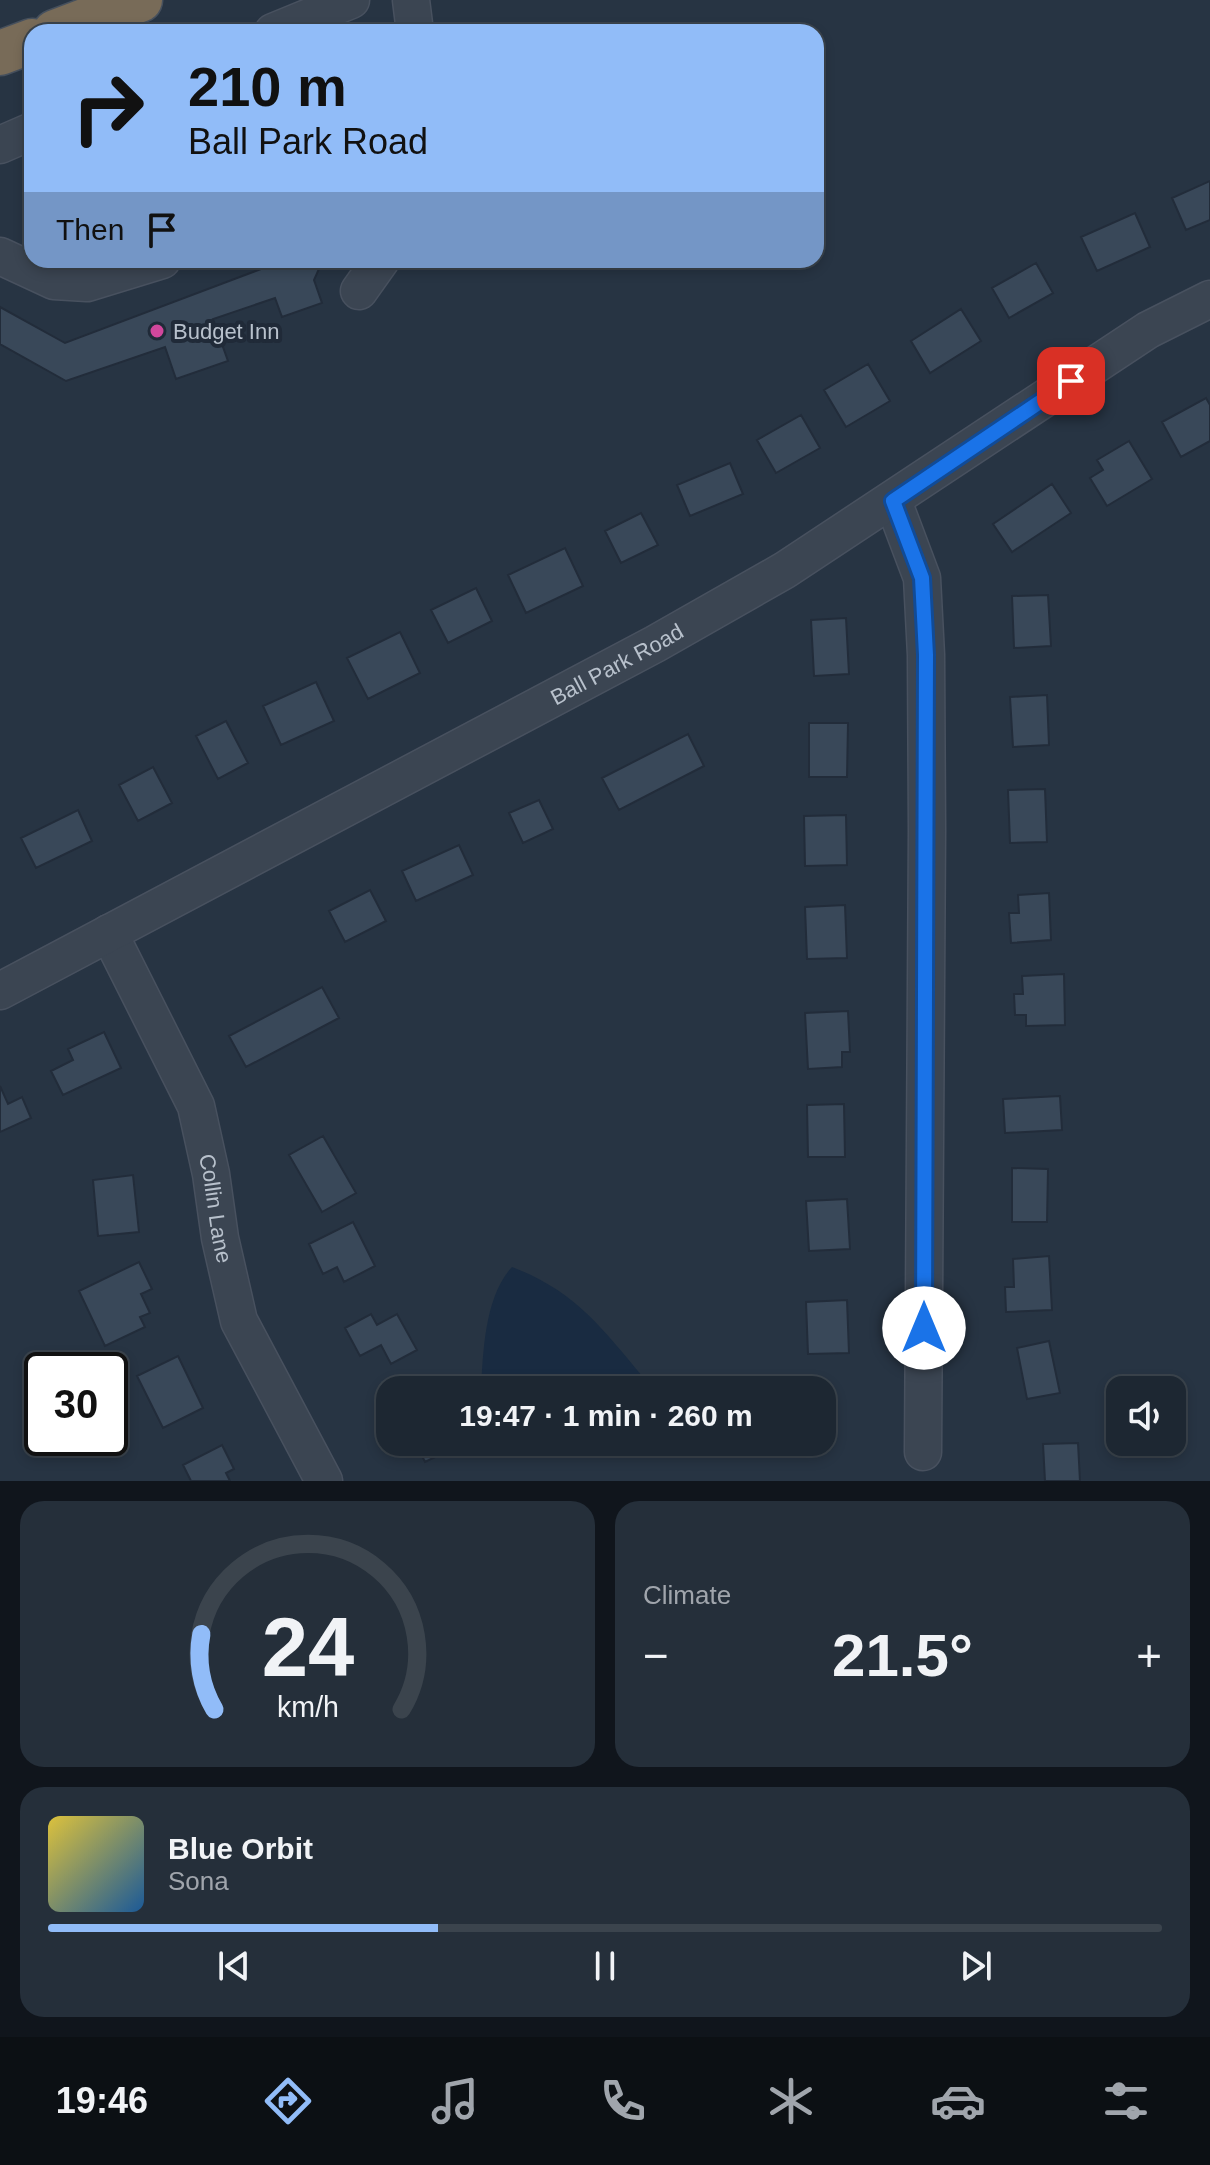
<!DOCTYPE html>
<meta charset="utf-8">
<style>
:root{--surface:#1d2732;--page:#252f3a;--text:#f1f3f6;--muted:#a0a5ac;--line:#3b444d;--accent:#91bcf8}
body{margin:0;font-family:Arial,sans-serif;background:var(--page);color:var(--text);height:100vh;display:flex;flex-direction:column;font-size:30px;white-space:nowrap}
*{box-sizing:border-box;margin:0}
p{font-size:26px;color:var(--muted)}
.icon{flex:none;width:44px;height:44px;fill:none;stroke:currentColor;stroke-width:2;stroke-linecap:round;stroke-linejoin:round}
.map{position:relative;height:1481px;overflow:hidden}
.details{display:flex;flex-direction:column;gap:20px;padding:20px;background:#10151c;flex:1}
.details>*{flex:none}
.banner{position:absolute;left:24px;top:24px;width:800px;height:244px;border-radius:24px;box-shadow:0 4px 12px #0003,0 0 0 2px var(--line);background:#91bcf8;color:#111;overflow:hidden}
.controls{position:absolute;left:1106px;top:1376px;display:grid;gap:16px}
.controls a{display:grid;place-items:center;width:80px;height:80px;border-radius:16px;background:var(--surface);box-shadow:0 4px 12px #0003,0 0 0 2px var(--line);font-size:40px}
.speed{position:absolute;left:24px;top:1352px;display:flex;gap:16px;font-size:40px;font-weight:700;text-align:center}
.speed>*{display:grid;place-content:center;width:104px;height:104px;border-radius:50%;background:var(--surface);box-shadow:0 4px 12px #0003,0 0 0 2px var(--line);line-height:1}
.speed .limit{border:4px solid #111;border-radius:12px;background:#fff;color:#111}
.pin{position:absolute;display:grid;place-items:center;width:68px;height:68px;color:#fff;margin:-34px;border-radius:16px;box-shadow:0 4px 12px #0006}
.me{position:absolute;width:88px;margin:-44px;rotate:0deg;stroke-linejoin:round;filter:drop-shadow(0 0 6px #0008)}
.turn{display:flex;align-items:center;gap:28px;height:168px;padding:0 32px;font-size:36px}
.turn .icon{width:104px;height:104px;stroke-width:2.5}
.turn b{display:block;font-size:56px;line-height:68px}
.then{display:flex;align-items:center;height:76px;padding:0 32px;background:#0003;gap:16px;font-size:30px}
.big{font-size:60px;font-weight:700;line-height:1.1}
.details .widget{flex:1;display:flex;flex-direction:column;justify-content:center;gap:12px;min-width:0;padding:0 28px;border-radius:24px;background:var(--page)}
.details .dial{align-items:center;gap:0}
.dial svg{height:208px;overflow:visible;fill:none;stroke:var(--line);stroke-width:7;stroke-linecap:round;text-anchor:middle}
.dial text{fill:var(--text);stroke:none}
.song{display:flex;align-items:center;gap:24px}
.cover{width:96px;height:96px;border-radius:12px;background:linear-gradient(135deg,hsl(50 70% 55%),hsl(210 70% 35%))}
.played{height:8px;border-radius:4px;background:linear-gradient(90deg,var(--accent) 35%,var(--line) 35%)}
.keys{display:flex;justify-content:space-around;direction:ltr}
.heat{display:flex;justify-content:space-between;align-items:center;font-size:44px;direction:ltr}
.details .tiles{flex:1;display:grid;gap:20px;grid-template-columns:1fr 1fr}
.widget:last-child{grid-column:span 2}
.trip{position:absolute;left:376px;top:1376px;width:460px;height:80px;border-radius:24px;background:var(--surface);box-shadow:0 4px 12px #0003,0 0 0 2px var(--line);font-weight:700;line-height:80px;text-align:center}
.tab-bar{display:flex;height:128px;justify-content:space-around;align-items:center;background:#0c1014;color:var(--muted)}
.tab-bar .icon{width:56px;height:56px}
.tab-bar .on{color:var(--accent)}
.tab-bar b{font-size:36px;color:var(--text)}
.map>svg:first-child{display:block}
</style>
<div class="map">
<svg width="1210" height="1481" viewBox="0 0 1210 1481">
<rect width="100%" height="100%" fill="#273443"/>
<path fill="#192b41" d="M512,1267c63,24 89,60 131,110l-22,13h-140c2,-39 4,-94 31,-123z"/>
<path fill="#394859" stroke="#222c3a" stroke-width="2" d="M1210,181v39l-24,10 -14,-32z
M1135,213l15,34 -53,24 -16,-34z
M285,260h38l-9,20 8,23 -40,14 -7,-19 -62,21 15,42 -52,18 -11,-32 -99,34 -66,-37v-37l65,36z
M1036,263l17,30 -44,25 -17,-30z
M961,309l20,32 -51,32 -19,-32z
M868,364l22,37 -44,26 -22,-37z
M1206,398l4,7v36l-29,16 -19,-35z
M801,415l19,33 -44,25 -19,-33z
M1129,441l23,38 -45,27 -17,-28 13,-8 -6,-10z
M730,463l13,31 -53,22 -13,-31z
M1052,484l19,29 -59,39 -19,-28z
M641,513l17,32 -37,18 -16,-32z
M565,548l18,38 -57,27 -18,-38z
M476,588l16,33 -44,22 -17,-33z
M1048,595l3,51 -37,2 -2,-52z
M846,618l3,56 -35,2 -3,-56z
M400,632l20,41 -52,26 -21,-41z
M316,682l18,39 -53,24 -18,-39z
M1047,695l2,50 -36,2 -3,-50z
M226,721l22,42 -30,16 -22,-43z
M809,723h39l-1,54h-38z
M688,734l16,32 -85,44 -17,-32z
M153,767l19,36 -34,18 -19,-36z
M1045,789l2,53 -37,1 -2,-53z
M539,800l14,29 -30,14 -14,-30z
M78,810l14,31 -56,27 -15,-30z
M846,815l1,50 -42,1 -1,-50z
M459,845l14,30 -57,26 -14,-30z
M370,890l16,31 -41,21 -16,-31z
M1049,893l2,47 -40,3 -2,-30h10l-1,-18z
M845,905l2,53 -40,1 -2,-52z
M1064,974l1,51 -39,1v-11h-11l-1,-21h9l-1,-18z
M322,987l17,31 -93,49 -17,-31z
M848,1011l2,41h-8v15l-34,2 -3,-56z
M104,1032l17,36 -58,27 -12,-24 22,-11 -5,-11z
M0,1086l8,18 14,-7 9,21 -31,14z
M1060,1096l2,34 -57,3 -2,-34z
M844,1104l1,53h-37l-1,-52z
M323,1136l33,57 -34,19 -33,-57z
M1012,1168l36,1 -1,53h-35z
M133,1175l6,57 -41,4 -5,-56z
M847,1199l3,50 -41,2 -3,-50z
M353,1222l22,44 -31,16 -7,-15 -14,7 -14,-30z
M1049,1256l3,54 -46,2 -1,-25h9l-1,-28z
M139,1262l13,27 -11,5 9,19 -10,4 5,10 -40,19 -26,-55z
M847,1300l2,53 -41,1 -2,-52z
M371,1314l6,11 20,-11 20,36 -26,14 -10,-19 -21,11 -15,-28z
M1049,1341l11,52 -33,6 -10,-51z
M178,1356l25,52 -40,20 -26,-52z
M795,1384l36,1 -2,54 -7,-1v-48h-28z
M415,1442h34l3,7 -27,13z
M1078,1443l2,38h-35l-2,-37z
M222,1445l12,24 -8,4 4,8h-39l-8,-16z"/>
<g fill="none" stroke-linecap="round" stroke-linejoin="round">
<defs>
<g id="minor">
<path d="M411,0l4,32"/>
<path d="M273,32l78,-32"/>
<path d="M0,145l32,-14"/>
<path d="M0,256l54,25 33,2 75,-23"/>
<path d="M359,291l22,-31"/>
<path d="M893,501l29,77 4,77 1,176 -4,621"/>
<path id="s1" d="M109,933l87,173 15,68 9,64 19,83 85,160"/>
<path id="s2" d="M0,991l655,-347 130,-74 363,-240 62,-31"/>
</g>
<path id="highway" d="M55,32l85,-32
M0,53l32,-12"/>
</defs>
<use href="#minor" stroke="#48515f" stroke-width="39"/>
<use href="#highway" stroke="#46505d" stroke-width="47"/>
<use href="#minor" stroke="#3b4552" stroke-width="36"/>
<use href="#highway" stroke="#786b58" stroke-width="44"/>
</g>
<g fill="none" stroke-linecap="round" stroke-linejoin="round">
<defs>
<path id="route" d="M924,1328l2,-673 -4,-77 -29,-77 178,-120"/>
</defs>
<use href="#route" stroke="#114b97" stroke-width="20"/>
<use href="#route" stroke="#1a73e8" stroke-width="14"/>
</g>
<circle fill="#d1479c" stroke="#202a38" stroke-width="3" cx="157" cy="331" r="8"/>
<g text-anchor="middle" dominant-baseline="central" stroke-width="8" stroke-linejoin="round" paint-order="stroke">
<g font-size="22" fill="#b8c1cc" stroke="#202a38" text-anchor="start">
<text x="173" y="331">Budget Inn</text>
</g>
<g font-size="22" fill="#b8c1cc" stroke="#202a38">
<text stroke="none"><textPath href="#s2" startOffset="698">Ball Park Road</textPath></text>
<text stroke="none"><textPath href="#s1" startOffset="298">Collin Lane</textPath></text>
</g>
</g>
</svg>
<div class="controls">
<a><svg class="icon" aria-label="sound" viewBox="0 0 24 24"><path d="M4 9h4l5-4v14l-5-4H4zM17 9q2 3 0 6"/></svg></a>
</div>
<div class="speed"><div class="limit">30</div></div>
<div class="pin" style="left:1071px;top:381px;background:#d93025"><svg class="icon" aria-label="arrive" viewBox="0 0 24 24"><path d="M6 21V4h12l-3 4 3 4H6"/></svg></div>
<svg class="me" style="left:924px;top:1328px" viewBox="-20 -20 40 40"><circle r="19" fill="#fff"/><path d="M0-13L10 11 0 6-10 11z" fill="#1a73e8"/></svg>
<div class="trip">19:47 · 1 min · 260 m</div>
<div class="banner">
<div class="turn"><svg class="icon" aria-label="right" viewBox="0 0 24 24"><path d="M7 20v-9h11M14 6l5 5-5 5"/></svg><div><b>210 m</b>Ball Park Road</div></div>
<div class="then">Then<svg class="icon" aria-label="arrive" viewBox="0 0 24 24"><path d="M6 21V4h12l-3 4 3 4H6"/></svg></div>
</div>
</div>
<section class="details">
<div class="tiles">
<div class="widget dial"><svg viewBox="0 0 100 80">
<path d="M14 69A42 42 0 1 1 86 69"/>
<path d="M14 69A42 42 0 0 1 9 40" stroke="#91bcf8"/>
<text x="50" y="56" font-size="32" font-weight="700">24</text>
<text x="50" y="72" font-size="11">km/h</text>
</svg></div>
<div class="widget"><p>Climate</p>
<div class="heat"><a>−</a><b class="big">21.5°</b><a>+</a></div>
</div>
<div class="widget">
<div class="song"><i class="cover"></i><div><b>Blue Orbit</b><p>Sona</p></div></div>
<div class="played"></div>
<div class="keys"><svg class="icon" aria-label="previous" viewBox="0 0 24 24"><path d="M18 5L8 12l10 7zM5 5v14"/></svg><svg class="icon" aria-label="pause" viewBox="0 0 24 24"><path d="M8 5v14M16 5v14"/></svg><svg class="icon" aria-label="next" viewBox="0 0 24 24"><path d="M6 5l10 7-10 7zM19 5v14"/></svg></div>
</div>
</div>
</section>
<nav class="tab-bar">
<b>19:46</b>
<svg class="icon on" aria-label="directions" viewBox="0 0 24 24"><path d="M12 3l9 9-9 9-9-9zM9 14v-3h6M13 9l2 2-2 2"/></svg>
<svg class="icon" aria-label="music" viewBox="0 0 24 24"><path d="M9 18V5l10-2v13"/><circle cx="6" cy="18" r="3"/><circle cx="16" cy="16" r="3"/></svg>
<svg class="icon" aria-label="phone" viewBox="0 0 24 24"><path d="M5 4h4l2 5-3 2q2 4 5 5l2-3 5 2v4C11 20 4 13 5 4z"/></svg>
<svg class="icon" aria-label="climate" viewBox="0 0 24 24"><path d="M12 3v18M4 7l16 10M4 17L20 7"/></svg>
<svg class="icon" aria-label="car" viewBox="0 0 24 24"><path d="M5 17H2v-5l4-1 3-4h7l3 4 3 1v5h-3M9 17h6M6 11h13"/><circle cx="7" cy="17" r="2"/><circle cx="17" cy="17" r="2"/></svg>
<svg class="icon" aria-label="filters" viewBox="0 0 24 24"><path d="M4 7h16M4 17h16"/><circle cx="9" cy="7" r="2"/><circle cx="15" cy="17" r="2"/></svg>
</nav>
